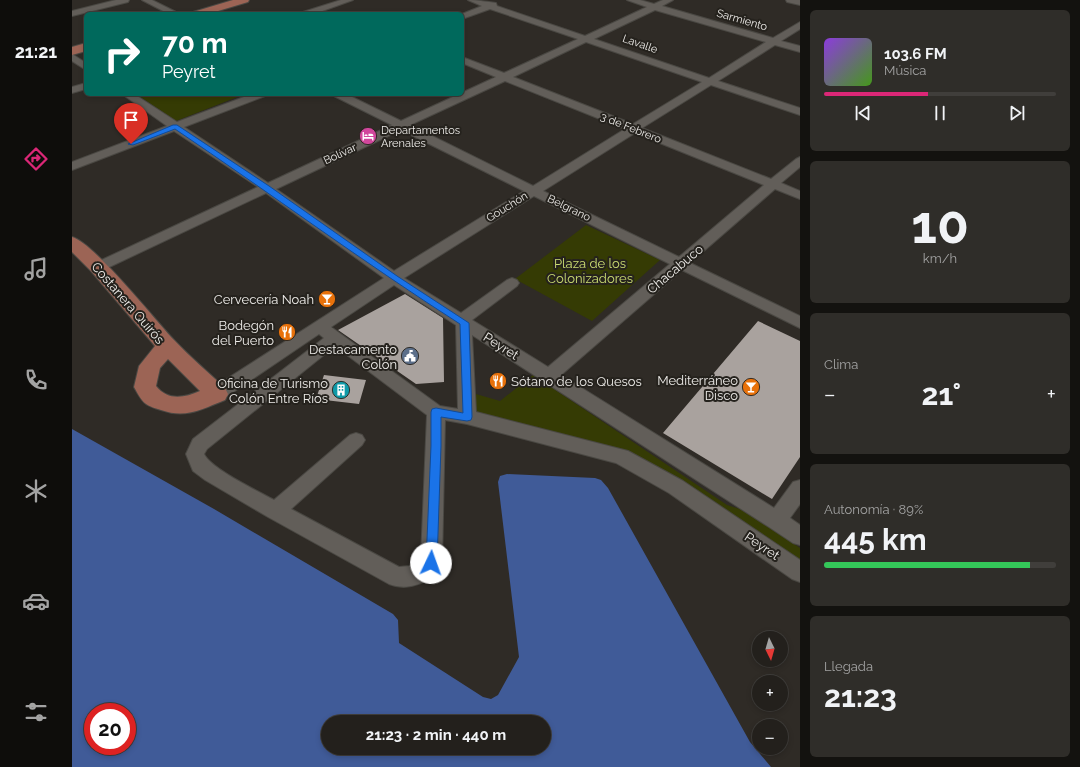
<!DOCTYPE html>
<html lang="es">
<meta charset="utf-8">
<style>
:root{--surface:#23201c;--page:#2f2d29;--text:#f1f3f6;--muted:#a3a3a3;--line:#403e3b;--accent:#db2777}
body{margin:0;font-family:Raleway,sans-serif;background:var(--page);color:var(--text);height:100vh;display:flex;flex-direction:column;font-size:15px;white-space:nowrap}
*{box-sizing:border-box;margin:0}
p{font-size:13px;color:var(--muted)}
.icon{flex:none;width:22px;height:22px;fill:none;stroke:currentColor;stroke-width:2;stroke-linecap:round;stroke-linejoin:round}
.map{position:relative;flex:1;overflow:hidden}
.details{display:flex;flex-direction:column;gap:10px;padding:10px;background:#13120f;width:280px}
.details>*{flex:none}
.banner{position:absolute;left:12px;top:12px;width:380px;height:84px;border-radius:6px;box-shadow:0 2px 6px #0003,0 0 0 1px var(--line);background:#00695c;color:#fff;overflow:hidden}
.needle{width:26px;rotate:175deg}
.tools{position:absolute;left:680px;top:631px;display:grid;gap:8px}
.tools a{display:grid;place-items:center;width:36px;height:36px;border-radius:50%;background:var(--surface);box-shadow:0 2px 6px #0003,0 0 0 1px var(--line);font-size:20px}
.speed{position:absolute;left:12px;top:703px;display:flex;gap:8px;font-size:20px;font-weight:700;text-align:center}
.speed>*{display:grid;place-content:center;width:52px;height:52px;border-radius:50%;background:var(--surface);box-shadow:0 2px 6px #0003,0 0 0 1px var(--line);line-height:1}
.speed .limit{border:6px solid #d22;background:#fff;color:#111}
.pin{position:absolute;display:grid;place-items:center;width:34px;height:34px;color:#fff;margin:-41px -17px;border-radius:50% 50% 50% 0;rotate:-45deg;box-shadow:0 0 4px #0007}
.pin .icon{rotate:45deg}
.me{position:absolute;width:44px;margin:-22px;rotate:3deg;stroke-linejoin:round;filter:drop-shadow(0 0 3px #0008)}
.turn{display:flex;align-items:center;gap:14px;height:84px;padding:0 12px;font-size:18px}
.turn .icon{width:52px;height:52px;stroke-width:2.5}
.turn b{display:block;font-size:28px;line-height:34px}
.big{font-size:30px;font-weight:700;line-height:1.1}
.details .widget{flex:1;display:flex;flex-direction:column;justify-content:center;gap:6px;min-width:0;padding:0 14px;border-radius:6px;background:var(--page)}
.details .dial{align-items:center;gap:0}
.dial b{font-size:52px;line-height:1}
.song{display:flex;align-items:center;gap:12px}
.cover{width:48px;height:48px;border-radius:6px;background:linear-gradient(135deg,hsl(270 70% 55%),hsl(100 70% 35%))}
.played{height:4px;border-radius:2px;background:linear-gradient(90deg,var(--accent) 45%,var(--line) 45%)}
.keys{display:flex;justify-content:space-around;direction:ltr}
.heat{display:flex;justify-content:space-between;align-items:center;font-size:22px;direction:ltr}
.charge{height:6px;border-radius:3px;background:linear-gradient(90deg,#34c759 89%,var(--line) 0)}
.trip{position:absolute;left:249px;top:715px;width:230px;height:40px;border-radius:20px;background:var(--surface);box-shadow:0 2px 6px #0003,0 0 0 1px var(--line);font-weight:700;line-height:40px;text-align:center}
main{display:flex;flex:1;min-height:0}
.dock{display:flex;flex-direction:column;width:72px;justify-content:space-around;align-items:center;background:#0e0d0b;color:var(--muted)}
.dock .icon{width:28px;height:28px}
.dock .active{color:var(--accent)}
.dock b{font-size:18px;color:var(--text)}
.map>svg:first-child{display:block}
</style>
<main>
<nav class="dock">
<b>21:21</b>
<svg class="icon active" aria-label="directions" viewBox="0 0 24 24"><path d="M12 3l9 9-9 9-9-9zM9 14v-3h6M13 9l2 2-2 2"/></svg>
<svg class="icon" aria-label="music" viewBox="0 0 24 24"><path d="M9 18V5l10-2v13"/><circle cx="6" cy="18" r="3"/><circle cx="16" cy="16" r="3"/></svg>
<svg class="icon" aria-label="phone" viewBox="0 0 24 24"><path d="M5 4h4l2 5-3 2q2 4 5 5l2-3 5 2v4C11 20 4 13 5 4z"/></svg>
<svg class="icon" aria-label="climate" viewBox="0 0 24 24"><path d="M12 3v18M4 7l16 10M4 17L20 7"/></svg>
<svg class="icon" aria-label="car" viewBox="0 0 24 24"><path d="M5 17H2v-5l4-1 3-4h7l3 4 3 1v5h-3M9 17h6M6 11h13"/><circle cx="7" cy="17" r="2"/><circle cx="17" cy="17" r="2"/></svg>
<svg class="icon" aria-label="filters" viewBox="0 0 24 24"><path d="M4 7h16M4 17h16"/><circle cx="9" cy="7" r="2"/><circle cx="15" cy="17" r="2"/></svg>
</nav>
<div class="map">
<svg width="728" height="767" viewBox="0 0 728 767">
<rect width="100%" height="100%" fill="#2f2b26"/>
<path fill="#353b04" d="M64,94h109l-69,27z
M514,225l74,35 -68,61 -77,-42z
M461,375l194,130 16,5 57,38v16l-124,-83 -205,-68 -2,-21 31,9z"/>
<path fill="#405b98" fill-rule="evenodd" d="M0,429l142,80 179,105 5,6 1,23 84,54 8,2 7,-4 21,-38 -21,-175 2,-6 7,-2 88,4 6,2 7,8 142,254 21,25h-699zM21,712h34v34h-34zM256,722h216v26h-216z"/>
<path fill="#a9a29e" d="M333,294l38,24 1,64 -28,2 -78,-54z
M686,321l42,20v116l-28,42 -109,-66z
M252,375l42,5 -7,24 -43,-5z"/>
<g fill="none" stroke-linecap="round" stroke-linejoin="round">
<defs>
<path id="minor" d="M44,0h13l-1,2 -56,14v-5z
M70,0h10l28,14h-11z
M269,0h12l-39,14h-12l1,-2z
M396,0c10,0 19,2 28,3l1,3 88,30 62,-29 -20,-7h13l14,4 9,-4h10l-11,6 111,32 27,-16v7l-19,12 19,5v6l-25,-7 -57,36 82,27v7l-89,-30 -69,43 129,51 25,-20 4,-2v10l-19,16 19,8v8l-25,-10 -85,74 110,53v12l-118,-58 -121,105 213,133 19,-26 7,-2v24l-10,14 10,7v20l-7,-2 -24,-16 -297,-192 4,77 152,39 55,30 117,79v22l-8,-3 -123,-86 -53,-30 -149,-39 -22,-4 -3,143c-9,19 -33,29 -53,21l-121,-67 -63,-37 -12,-9 -7,-17 7,-15 131,-101 -5,-4 -96,65 -6,2 -6,-2 -3,-5 3,-5 173,-111 -118,-85 -163,77 -5,2 -5,-2 -2,-3 2,-3 165,-77 -84,-56 -102,39v-8l95,-36 -45,-32h12l43,28 75,-28h14l-1,2 -81,31 84,56 124,-58 -58,-29 -1,-2h13l55,27 95,-44 -34,-14v-6l42,16 74,-34 -88,-30 -28,10v-5l20,-8zM583,10l111,32 -57,36 -115,-39zM514,42l116,40 -69,42 -120,-47zM433,81l120,48 -92,57 -123,-61zM329,130l123,61 -130,80 -118,-82zM563,133l129,52 -85,72 -136,-66zM462,196l136,68 -122,103 -76,-47 45,-34 2,-3 -2,-3 -5,-2 -5,2 -46,33 -57,-35zM322,285l62,40 2,84 -18,-3 -109,-79zM263,346l92,69 -6,143 -11,8 -11,1 -108,-58 71,-64 3,-5 -3,-5 -6,-2 -6,2 -76,65c-16,-9 -63,-31 -70,-46l3,-5z
M714,0h14v5l-13,-3z
M0,54l14,9v7l-14,-9z
M14,83v6l-14,4v-6z"/>
<path id="major" d="M161,0h16l-1,2 -40,12h-16l1,-2z
M14,43v8l-14,4v-8z
M0,237c21,5 83,83 102,103 16,17 34,32 51,48l3,6 -3,6c-23,9 -39,19 -64,10 -17,-5 -18,-7 -27,-23l5,-21 16,-20 -64,-75 -19,-19zM96,359l32,32c-16,7 -32,10 -44,-5l4,-18z"/>
</defs>
<use href="#minor" stroke="#4a4843" stroke-width="2"/>
<use href="#major" stroke="#4a4843" stroke-width="2"/>
<use href="#minor" fill="#625e59" fill-rule="evenodd"/>
<use href="#major" fill="#9c6455" fill-rule="evenodd"/>
</g>
<path fill="#1a73e8" stroke="#114b97" d="M101,125h4l92,61 128,90 72,47 3,94 -1,3 -4,1 -26,-4v29l-4,117 -2,4 -4,1 -4,-1 -1,-4 5,-117v-34l1,-3 4,-1 27,5 -3,-89c-97,-62 -190,-131 -285,-195l-42,16 -5,-1z"/>
<defs>
<symbol id="hotel-disc" viewBox="-11 -11 22 22"><circle r="9.5" fill="#d1479c" stroke="#25221d"/><path d="M-6-4.5h1.5V1H6V5H4.5V3h-9V5H-6ZM-4 0a1.8 1.8 0 1 1 3.6 0ZM.5 0V-2.5h3Q6-2.5 6 0Z" fill="#fff"/></symbol>
<symbol id="bar-disc" viewBox="-11 -11 22 22"><circle r="9.5" fill="#e8710a" stroke="#25221d"/><path d="M-6-5H6L.8 .8V4.5H3.5V6h-7V4.5H-.8V.8Z" fill="#fff"/></symbol>
<symbol id="restaurant-disc" viewBox="-11 -11 22 22"><circle r="9.5" fill="#e8710a" stroke="#25221d"/><path d="M-5-6h1v4h1v-4h1v4h1v-4h1v5L-1.5 .5V6h-2V.5L-5-1ZM5-6V6H3V1.5H1.5Q1.5-4 5-6Z" fill="#fff"/></symbol>
<symbol id="civic-disc" viewBox="-11 -11 22 22"><circle r="9.5" fill="#5c6f8a" stroke="#25221d"/><path d="M-.6-6.5H3V-4.5H.6V-3L4-1V1h2V6H-6V1h2V-1L-.6-3ZM-1.2 2.5V6h2.4V2.5Z" fill="#fff"/></symbol>
<symbol id="building-disc" viewBox="-11 -11 22 22"><circle r="9.5" fill="#0f9aa8" stroke="#25221d"/><path d="M-4-6H4V6H1V3H-1V6H-4ZM-2.5-4.3h1.7v1.8h-1.7ZM.8-4.3h1.7v1.8H.8ZM-2.5-1h1.7V.8h-1.7ZM.8-1h1.7V.8H.8Z" fill="#fff"/></symbol>
</defs>
<g fill-rule="evenodd">
<use href="#hotel-disc" x="286" y="126" width="20" height="20"/>
<use href="#bar-disc" x="245" y="289" width="20" height="20"/>
<use href="#restaurant-disc" x="205" y="322" width="20" height="20"/>
<use href="#civic-disc" x="328" y="346" width="20" height="20"/>
<use href="#restaurant-disc" x="416" y="371" width="20" height="20"/>
<use href="#bar-disc" x="669" y="377" width="20" height="20"/>
<use href="#building-disc" x="259" y="380" width="20" height="20"/>
</g>
<g text-anchor="middle" dominant-baseline="central" stroke-width="4" stroke-linejoin="round" paint-order="stroke">
<g font-size="11" fill="#edebe8" stroke="#25221d">
<text transform="translate(670 20) rotate(16)">Sarmiento</text>
<text transform="translate(568 44) rotate(19)">Lavalle</text>
<text transform="translate(559 128) rotate(22)">3 de Febrero</text>
<text transform="translate(268 154) rotate(-25)">Bolívar</text>
<text transform="translate(435 207) rotate(-32)">Gouchón</text>
<text transform="translate(497 208) rotate(26)">Belgrano</text>
</g>
<g font-size="11" fill="#edebe8" stroke="#25221d" text-anchor="start">
<text x="309" y="130">Departamentos<tspan x="309" dy="13">Arenales</tspan></text>
</g>
<g font-size="13" fill="#ccdd72" stroke="#25221d">
<text x="518" y="263">Plaza de los<tspan x="518" dy="15">Colonizadores</tspan></text>
</g>
<g font-size="13" fill="#edebe8" stroke="#25221d">
<text transform="translate(603 269) rotate(-40)">Chacabuco</text>
<text transform="translate(56 303) rotate(49)">Costanera Quirós</text>
<text transform="translate(429 346) rotate(32)">Peyret</text>
<text transform="translate(690 546) rotate(34)">Peyret</text>
</g>
<g font-size="13" fill="#edebe8" stroke="#25221d" text-anchor="end">
<text x="242" y="299">Cervecería Noah</text>
<text x="202" y="325">Bodegón<tspan x="202" dy="15">del Puerto</tspan></text>
<text x="325" y="349">Destacamento<tspan x="325" dy="15">Colón</tspan></text>
<text x="666" y="380">Mediterráneo<tspan x="666" dy="15">Disco</tspan></text>
<text x="439" y="381" text-anchor="start">Sótano de los Quesos</text>
<text x="256" y="383">Oficina de Turismo<tspan x="256" dy="15">Colón Entre Ríos</tspan></text>
</g>
</g>
</svg>
<div class="tools">
<a><svg class="needle" viewBox="-14 -14 28 28"><path d="M0-13l5 13h-10z" fill="#e53935"/><path d="M0 13l5-13h-10z" fill="#a3a3a3"/></svg></a>
<a>+</a>
<a>−</a>
</div>
<div class="speed"><div class="limit">20</div></div>
<div class="pin" style="left:59px;top:144px;background:#d93025"><svg class="icon" aria-label="arrive" viewBox="0 0 24 24"><path d="M6 21V4h12l-3 4 3 4H6"/></svg></div>
<svg class="me" style="left:359px;top:563px" viewBox="-20 -20 40 40"><circle r="19" fill="#fff"/><path d="M0-13L10 11 0 6-10 11z" fill="#1a73e8"/></svg>
<div class="trip">21:23 · 2 min · 440 m</div>
<div class="banner">
<div class="turn"><svg class="icon" aria-label="right" viewBox="0 0 24 24"><path d="M7 20v-9h11M14 6l5 5-5 5"/></svg><div><b>70 m</b>Peyret</div></div>
</div>
</div>
<section class="details">
<div class="widget">
<div class="song"><i class="cover"></i><div><b>103.6 FM</b><p>Música</p></div></div>
<div class="played"></div>
<div class="keys"><svg class="icon" aria-label="previous" viewBox="0 0 24 24"><path d="M18 5L8 12l10 7zM5 5v14"/></svg><svg class="icon" aria-label="pause" viewBox="0 0 24 24"><path d="M8 5v14M16 5v14"/></svg><svg class="icon" aria-label="next" viewBox="0 0 24 24"><path d="M6 5l10 7-10 7zM19 5v14"/></svg></div>
</div>
<div class="widget dial"><b>10</b><p>km/h</p></div>
<div class="widget"><p>Clima</p>
<div class="heat"><a>−</a><b class="big">21°</b><a>+</a></div>
</div>
<div class="widget"><p>Autonomía · 89%</p><b class="big">445 km</b><div class="charge"></div></div>
<div class="widget"><p>Llegada</p><b class="big">21:23</b></div>
</section>
</main>
